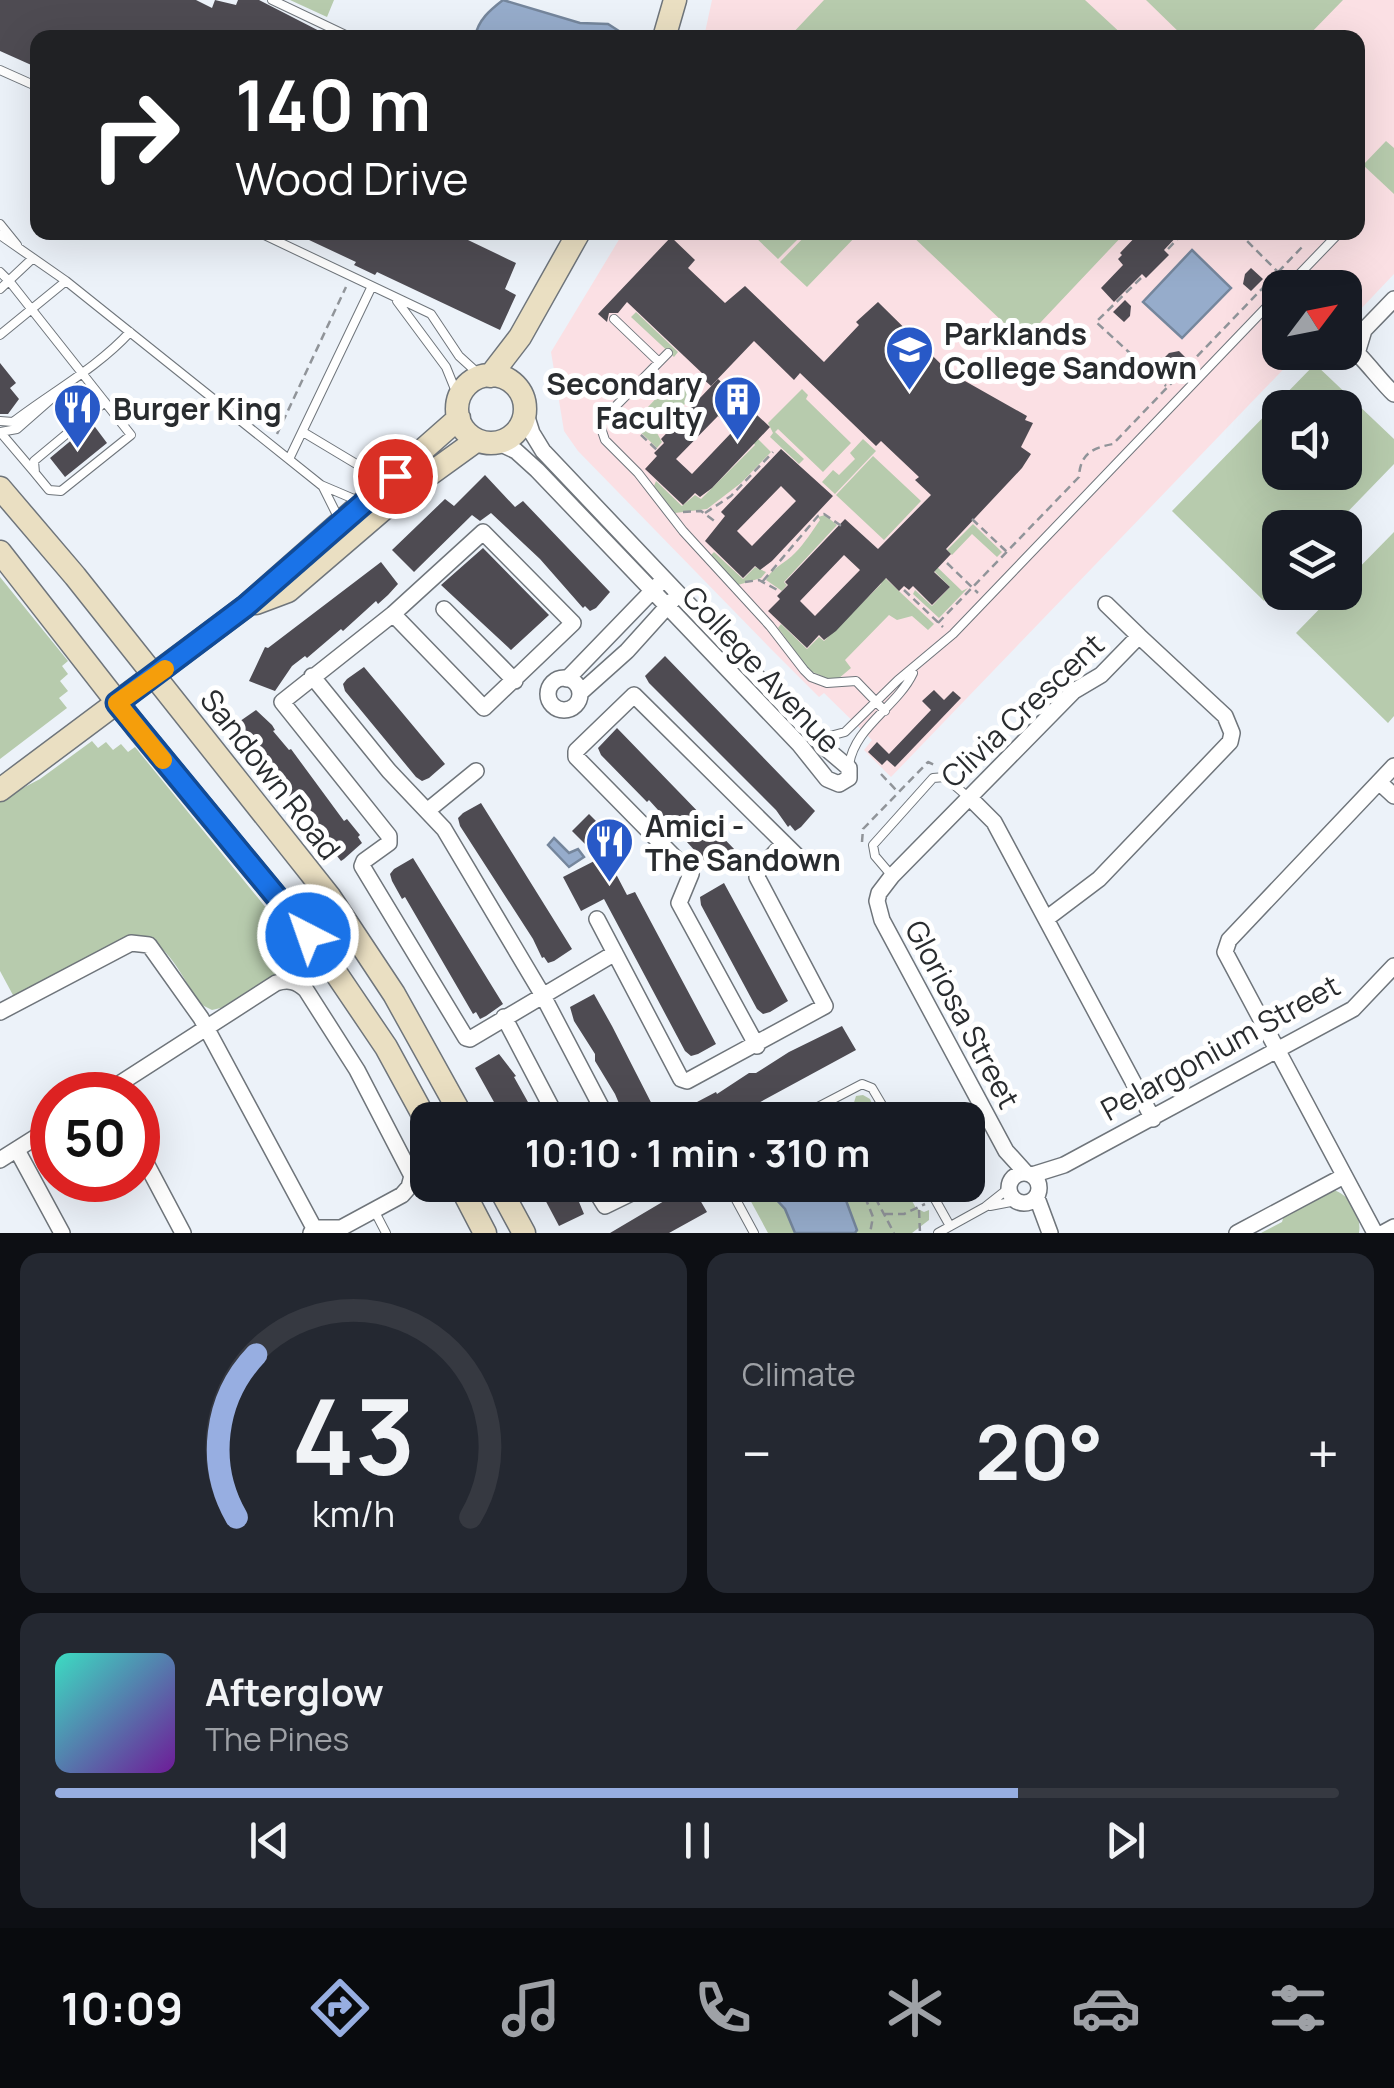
<!DOCTYPE html>
<meta charset="utf-8">
<style>
:root{--surface:#171b24;--page:#242831;--text:#f1f3f6;--muted:#9ea1a6;--line:#363941;--accent:#97aee1}
body{margin:0;font-family:Manrope,sans-serif;background:var(--page);color:var(--text);height:100vh;display:flex;flex-direction:column;font-size:38px;white-space:nowrap}
*{box-sizing:border-box;margin:0}
p{font-size:32px;color:var(--muted)}
.icon{flex:none;width:55px;height:55px;fill:none;stroke:currentColor;stroke-width:2;stroke-linecap:round;stroke-linejoin:round}
.map{position:relative;height:1233px;overflow:hidden}
.drawer{display:flex;flex-direction:column;gap:20px;padding:20px;background:#0d0f14;flex:1}
.drawer>*{flex:none}
.guide{position:absolute;left:30px;top:30px;width:1335px;height:210px;border-radius:20px;box-shadow:0 10px 40px #0002;background:#202124;color:#fff;overflow:hidden}
.needle{width:65px;rotate:58deg}
.controls{position:absolute;left:1262px;top:270px;display:grid;gap:20px}
.controls a{display:grid;place-items:center;width:100px;height:100px;border-radius:20px;background:var(--surface);box-shadow:0 10px 40px #0002;font-size:50px}
.speed{position:absolute;left:30px;top:1072px;display:flex;gap:20px;font-size:50px;font-weight:700;text-align:center}
.speed>*{display:grid;place-content:center;width:130px;height:130px;border-radius:50%;background:var(--surface);box-shadow:0 10px 40px #0002;line-height:1}
.speed .limit{border:15px solid #d22;background:#fff;color:#111}
.pin{position:absolute;display:grid;place-items:center;width:85px;height:85px;color:#fff;margin:-42px;border:5px solid #fff;border-radius:50%;box-shadow:0 2px 10px #0007}
.me{position:absolute;width:110px;margin:-55px;rotate:319deg;stroke-linejoin:round;filter:drop-shadow(0 0 8px #0008)}
.turn{display:flex;align-items:center;gap:35px;height:210px;padding:0 40px;font-size:45px}
.turn .icon{width:130px;height:130px;stroke-width:2.5}
.turn b{display:block;font-size:70px;line-height:85px}
.big{font-size:75px;font-weight:700;line-height:1.1}
.drawer .widget{flex:1;display:flex;flex-direction:column;justify-content:center;gap:15px;min-width:0;padding:0 35px;border-radius:20px;background:var(--page)}
.drawer .dial{align-items:center;gap:0}
.dial svg{height:260px;overflow:visible;fill:none;stroke:var(--line);stroke-width:7;stroke-linecap:round;text-anchor:middle}
.dial text{fill:var(--text);stroke:none}
.song{display:flex;align-items:center;gap:30px}
.cover{width:120px;height:120px;border-radius:15px;background:linear-gradient(135deg,hsl(170 70% 55%),hsl(280 70% 35%))}
.played{height:10px;border-radius:5px;background:linear-gradient(90deg,var(--accent) 75%,var(--line) 75%)}
.keys{display:flex;justify-content:space-around;direction:ltr}
.heat{display:flex;justify-content:space-between;align-items:center;font-size:55px;direction:ltr}
.drawer .tiles{flex:1;display:grid;gap:20px;grid-template-columns:1fr 1fr}
.widget:last-child{grid-column:span 2}
.trip{position:absolute;left:410px;top:1102px;width:575px;height:100px;border-radius:20px;background:var(--surface);box-shadow:0 10px 40px #0002;font-weight:700;line-height:100px;text-align:center}
.dock{display:flex;height:160px;justify-content:space-around;align-items:center;background:#090b0e;color:var(--muted)}
.dock .icon{width:70px;height:70px}
.dock .current{color:var(--accent)}
.dock b{font-size:45px;color:var(--text)}
.map>svg:first-child{display:block}
</style>
<div class="map">
<svg width="1394" height="1233" viewBox="0 0 1394 1233">
<rect width="100%" height="100%" fill="#ecf2f9"/>
<path fill="#fbe0e4" d="M712,0h682v274l-37,39h-12v-25h-65v64l19,1 -408,424 -27,-27 8,-10 -48,-47 -5,4 -49,-49 -192,-197 -14,-20 -13,-79 72,-119 735,-1v-194l-654,-1z"/>
<path fill="#b7cbad" fill-rule="evenodd" d="M290,0h44l-7,17z
M824,0h261l40,37h-336z
M1146,0h197l-36,37 -122,1z
M1386,141l8,7v46l-31,-29z
M755,233v-1l49,1 -26,26 -25,-24z
M808,233h51l-52,54 -27,-25z
M909,233h216l-102,108z
M636,312l42,40 -4,5 -43,-40z
M1315,364l79,75v25l-61,63 -53,1v56l-16,17 -92,-90zM1280,408h65v64h-65z
M679,374l6,5 5,-5 13,11 -46,48 5,9 -5,6 -25,-24z
M802,389l6,6 -2,4 45,44 -28,29 -45,-43 -3,3 29,27 -5,5 -29,-27 3,-4 -5,-10z
M757,438l14,14 -30,31 -34,26 -32,4 -21,-27 2,-5 26,25 13,-11 6,4 54,-54 -2,-3z
M863,439l13,12 -41,43 -13,-12 11,-12 6,5 16,-16 -5,-6z
M873,456l48,45 -37,39 -48,-45z
M825,515l12,10 -53,57 3,3 -5,6 -16,-11c5,-12 20,-17 29,-27 10,-10 17,-22 25,-33l-2,-3z
M973,524l29,28 -5,5 -25,-23 -20,21 -5,-5z
M1394,532v184l-6,7 -92,-90 39,-40 10,-1v-10z
M714,552l29,27 12,-12 11,5 -5,6 -23,7 -26,-26 -1,-4z
M933,563l29,28 6,-3 -29,30 -26,-24 2,-4 17,16 18,-19 -21,-21z
M883,576l51,48 -6,6 -16,-14 -15,4 -8,-5 -44,45 6,8 -13,11h-9l-19,-8 -32,-43 3,-4 26,25 12,-12 5,4 57,-57z
M0,577l68,84 -6,5 6,8 -8,7 8,10 -9,7 8,10 -67,51z
M92,741l6,7 8,-6 7,8 8,-6 7,8 7,-5 141,173 -7,2 8,13 13,2 15,19 -76,50 -17,4 -12,-6c-16,-23 -36,-71 -68,-69l-118,62 -14,-26v-171l40,-21z
M863,1095l7,4 4,9 -6,12h-30l13,-8 5,-16z
M742,1185h161l13,23 8,4 5,-2v10l-17,13h-144z
M1333,1190c17,4 29,26 26,43h-98l21,-11 2,-7z"/>
<path fill="#96accb" stroke="#75869c" stroke-width="2.5" d="M503,0l77,23 28,1 14,9 1,4h-148c3,-17 15,-27 28,-37z
M1192,250l39,38 -49,50 -39,-36z
M554,838l15,15 9,-4 6,8 -15,10 -21,-22z
M763,1185h71l10,10 13,35 -2,3h-60l-10,-24z"/>
<path fill="#4e4b52" fill-rule="evenodd" d="M0,0h196l16,8 3,-8 21,5 2,-5h21l74,38h-295v30l-38,-17z
M292,232h180l-4,8 48,23 -11,26 11,6 -16,35 -123,-58 -2,3 -21,-10 2,-3z
M1140,232h41l-17,18 5,5 -23,23 -4,-4 -28,28 -13,-14 22,-23 -5,-6 4,-4 -2,-2z
M671,237l24,23 -7,8 37,35 20,-17 79,76 35,-37 -3,-3 22,-20 71,70 78,44 -2,4 8,3 -12,24 10,7 -9,14 -76,81 5,5 -17,18 16,15 -18,18 -19,-19 -4,4 -5,-4 -5,5 -13,-13 -50,53 -12,9 -5,-5 -12,13 -39,-37 12,-12 -3,-3 11,-11 -3,-3 60,-63 33,30 53,-54 -16,-15 4,-3 -38,-36 -5,5 -76,-73 -6,7 -40,-39 -43,45 -10,-9 2,-3 -76,-72 -9,11h-9l-2,9 -9,-8zM844,555l16,15 -45,46 -15,-15z
M1251,268l12,11 -12,12 -8,-7 2,-10z
M1125,300l6,6 -1,10 -6,6 -11,-10z
M1179,351l8,8 -15,15 -13,-11 10,-10z
M0,363l16,20 -6,5 9,11 -11,15h-8z
M718,379l52,48 -58,61 -12,9 -5,-4 -12,12 -38,-36 12,-13 -3,-3 10,-10 -3,-4zM718,416l15,15 -41,43 -16,-15z
M92,423l15,20 -42,34 -15,-19z
M781,449l52,47 -61,65 -12,9 -5,-4 -12,12 -38,-37 20,-25 -4,-4zM781,486l15,15 -44,45 -15,-15z
M485,475l30,32 8,-6 87,91 -14,16 -6,3 -5,-5 -2,2 -43,-49 -49,-46 -11,8 -8,-6 -58,57 -22,-22 53,-51 9,7z
M483,548l66,67 -38,35 -70,-65z
M381,562l17,22 -10,11 -10,9 -2,-3 -33,30 -2,-2 -34,29 -2,-2 -13,10 -17,25 -26,-10 16,-34 3,1z
M665,656l150,155 -14,16 -6,4 -5,-6 -2,2 -12,-17 -127,-127 -4,-7z
M364,667l81,97 -16,14 -7,3 -6,-4 -71,-86 -2,-7 4,-5z
M934,690l10,10 9,-9 8,7 -66,69 -8,-7 -5,5 -14,-13 9,-10 12,12 42,-44 -9,-9z
M256,710l16,15 3,5 -2,1 16,19 2,-1 53,72 3,-2 13,16 -2,2 4,6 -18,16 -3,2 -108,-135z
M617,728l119,123 -21,22 -66,-73 -2,2 -46,-47 -3,-7z
M481,803l91,146 -18,12 -6,2 -4,-6 -2,1 -9,-19 -73,-113 -2,-8 5,-5z
M589,814l27,27 -17,17 -27,-27z
M606,855l21,40 8,-3 81,152 -18,10 -7,2 -6,-5 -81,-152 -23,12 -18,-34z
M413,858l90,146 -17,12 -6,3 -4,-7 -3,2 -68,-117 -3,2 -10,-18 -2,-7 4,-5z
M724,883l64,118 -18,11 -7,2 -6,-5 -56,-104 -1,-8z
M594,994l18,32 48,94h-34l-11,-26 -20,-33v-7l-21,-33 -4,-14z
M842,1026l14,24 -129,70h-28l-7,-13 5,-5 19,-10 1,2 32,-21h7l33,-21z
M499,1054l17,22 -2,1 24,43h-34l-29,-52z
M556,1185h16l12,29 -25,12 -17,-32z
M693,1188l14,24 -38,21h-59l71,-42z"/>
<g fill="none" stroke-linecap="round" stroke-linejoin="round">
<defs>
<path id="lane" d="M272,0l80,38
M0,70l38,17
M0,224l17,21
M258,232l173,82 28,42 23,21
M0,235l66,46 255,204 40,17
M0,272l10,10 121,153 -70,56 -12,-1 -14,-17 -1,-12 71,-59
M1286,288l54,-56
M0,289l33,-31
M397,301l49,66 13,32
M614,319l45,43
M0,335l66,-54
M668,353l-63,64 -5,8 5,15 33,33 45,58 87,95 34,44 7,7 16,6 29,-2 29,30
M0,421l13,1c39,-30 84,-54 117,-90
M0,432l17,-3 41,-36
M303,432l65,39
M1,433l34,40
M290,457l82,-171
M323,487l16,32
M812,725l18,11 15,-4 53,-52 55,-46 327,-341
M849,766c4,-38 48,-59 64,-93
M892,876l-17,-20 -2,-11 60,-67 12,-1 23,20
M793,1120l69,-36 10,4 19,32
M728,1185l26,48
M927,1185l23,41
M990,1206l26,-5
M374,1210l12,23
M938,1233l47,-26 24,-19"/>
<path id="street" d="M1345,343c13,7 35,38 49,51
M1358,350l6,-20 30,-31
M497,442l19,9 21,19 262,274 28,35 12,5 10,-6v-10l-27,-23 -279,-294 -11,-18 -8,-25
M1106,604l33,32
M444,609l71,72
M393,614l91,94 89,-85 -90,-91 -90,82 -111,88 107,134v7l-25,18 -2,5 104,172 4,1 145,-86
M312,676l77,95 55,58 98,165 66,126
M548 694a16 16 0 1 1 32 0a16 16 0 1 1-32 0Z
M567,679l91,-94
M580,693l47,-42 46,-51
M1379,782l15,14
M969,797l25,25 159,297
M427,811l49,-40
M597,919l84,160 6,2 138,-75 -68,-129 2,-7 25,-27
M0,1012l131,-69 18,2 52,73 113,210 -3,5
M504,1017l54,103
M757,1046l-78,-143 12,-29 -115,-117v-6l58,-56 162,160
M102,1095l174,-112c12,-4 21,-2 30,7l51,80 55,106 -3,11 -7,8 -61,33h-27
M138,1148l45,85
M17,1150l45,83
M0,1160l52,-33
M1009 1188a15 15 0 1 1 30 0a15 15 0 1 1-30 0Z
M1026,1173l-20,-22 -124,-231 -5,-19 2,-8 13,-17 182,-185 27,-16 38,-39 86,80 7,17 -2,9 -131,137 -53,40
M1032,1175l32,-10 289,-156 41,-43
M592,1185l13,21 43,-21
M1037,1198l13,35
M1237,1233l107,-57
M1375,1233l-150,-281 4,-12 165,-174
M1383,1233l11,-6"/>
<path id="secondary" d="M664,38l11,-38
M457 409a34 34 0 1 1 68 0a34 34 0 1 1-68 0Z
M490,376l30,-39 59,-105
M0,488l75,88 254,320 65,98 70,126
M0,552l138,177 183,222 65,96 42,77
M256,603l32,-12 106,-91 83,-60
M0,790l246,-184 213,-188
M460,1185l25,48
M498,1185l26,48"/>
</defs>
<use href="#lane" stroke="#6f757b" stroke-width="10"/>
<use href="#street" stroke="#6f757b" stroke-width="18"/>
<use href="#secondary" stroke="#6f757b" stroke-width="25"/>
<path stroke="#909499" stroke-width="2.5" stroke-dasharray="8 5" stroke-linecap="butt" d="M1238,232l39,39
M1168,249l16,-17
M1141,278l-45,44 70,64
M622,417l35,33
M277,434l69,-147
M683,512l18,-1 16,12
M705,513l26,-17 42,-44
M972,519l35,33
M947,563l31,30
M763,581l55,-65 6,-2 16,11 -4,4
M745,582l14,-2 22,12
M904,590l39,37
M938,623l141,-146c1,-23 13,-29 34,-33l190,-198
M881,774l16,17
M862,842l1,-13 65,-67 9,4
M840,1108l5,8 12,4
M845,1185h1
M853,1185l7,8 17,8 17,32
M865,1197l8,20 -3,16
M919,1210l1,23
M885,1214h19l21,-10"/>
<use href="#lane" stroke="#fff" stroke-width="8"/>
<use href="#street" stroke="#fff" stroke-width="15"/>
<use href="#secondary" stroke="#eadfc2" stroke-width="22"/>
</g>
<g fill="none" stroke-linecap="round" stroke-linejoin="round">
<defs>
<path id="route" d="M308,935l-191,-232 129,-97 149,-130"/>
</defs>
<use href="#route" stroke="#114b97" stroke-width="25"/>
<use href="#route" stroke="#1a73e8" stroke-width="18"/>
<path stroke="#f59e0b" stroke-width="18" d="M163,760l-46,-57 48,-34"/>
</g>
<defs>
<symbol id="school-pin" viewBox="-11 -11 22 30"><path d="M0 17L-7.5 6A9.5 9.5 0 1 1 7.5 6Z" fill="#2859c7" stroke="#fff"/><path d="M0-5L7-2L0 1L-7-2ZM-4 1L0 2.5L4 1V4Q0 6-4 4Z" fill="#fff"/></symbol>
<symbol id="building-pin" viewBox="-11 -11 22 30"><path d="M0 17L-7.5 6A9.5 9.5 0 1 1 7.5 6Z" fill="#2859c7" stroke="#fff"/><path d="M-4-6H4V6H1V3H-1V6H-4ZM-2.5-4.3h1.7v1.8h-1.7ZM.8-4.3h1.7v1.8H.8ZM-2.5-1h1.7V.8h-1.7ZM.8-1h1.7V.8H.8Z" fill="#fff"/></symbol>
<symbol id="restaurant-pin" viewBox="-11 -11 22 30"><path d="M0 17L-7.5 6A9.5 9.5 0 1 1 7.5 6Z" fill="#2859c7" stroke="#fff"/><path d="M-5-6h1v4h1v-4h1v4h1v-4h1v5L-1.5 .5V6h-2V.5L-5-1ZM5-6V6H3V1.5H1.5Q1.5-4 5-6Z" fill="#fff"/></symbol>
</defs>
<g fill-rule="evenodd">
<use href="#school-pin" x="882" y="322" width="55" height="75"/>
<use href="#building-pin" x="710" y="372" width="55" height="75"/>
<use href="#restaurant-pin" x="50" y="380" width="55" height="75"/>
<use href="#restaurant-pin" x="582" y="814" width="55" height="75"/>
</g>
<g text-anchor="middle" dominant-baseline="central" stroke-width="10" stroke-linejoin="round" paint-order="stroke">
<g font-size="30" font-weight="bold" fill="#292c2f" stroke="#fff" text-anchor="start">
<text x="944" y="333">Parklands<tspan x="944" dy="34">College Sandown</tspan></text>
<text x="702" y="383" text-anchor="end">Secondary<tspan x="702" dy="34">Faculty</tspan></text>
<text x="113" y="408">Burger King</text>
<text x="645" y="825">Amici -<tspan x="645" dy="34">The Sandown</tspan></text>
</g>
<g font-size="30" fill="#292c2f" stroke="#fff">
<text transform="translate(762 669) rotate(47)">College Avenue</text>
<text transform="translate(1022 710) rotate(-43)">Clivia Crescent</text>
<text transform="translate(271 774) rotate(52)">Sandown Road</text>
<text transform="translate(963 1014) rotate(62)">Gloriosa Street</text>
<text transform="translate(1220 1047) rotate(-29)">Pelargonium Street</text>
</g>
</g>
</svg>
<div class="controls">
<a><svg class="needle" viewBox="-14 -14 28 28"><path d="M0-13l5 13h-10z" fill="#e53935"/><path d="M0 13l5-13h-10z" fill="#9ea1a6"/></svg></a>
<a><svg class="icon" aria-label="sound" viewBox="0 0 24 24"><path d="M4 9h4l5-4v14l-5-4H4zM17 9q2 3 0 6"/></svg></a>
<a><svg class="icon" aria-label="layers" viewBox="0 0 24 24"><path d="M12 4l9 5-9 5-9-5zM3 14l9 5 9-5"/></svg></a>
</div>
<div class="speed"><div class="limit">50</div></div>
<div class="pin" style="left:395px;top:476px;background:#d93025"><svg class="icon" aria-label="arrive" viewBox="0 0 24 24"><path d="M6 21V4h12l-3 4 3 4H6"/></svg></div>
<svg class="me" style="left:308px;top:935px" viewBox="-20 -20 40 40"><circle r="17" fill="#1a73e8" stroke="#fff" stroke-width="3"/><path d="M0-11L8 9 0 5-8 9z" fill="#fff"/></svg>
<div class="trip">10:10 · 1 min · 310 m</div>
<div class="guide">
<div class="turn"><svg class="icon" aria-label="right" viewBox="0 0 24 24"><path d="M7 20v-9h11M14 6l5 5-5 5"/></svg><div><b>140 m</b>Wood Drive</div></div>
</div>
</div>
<section class="drawer">
<div class="tiles">
<div class="widget dial"><svg viewBox="0 0 100 80">
<path d="M14 69A42 42 0 1 1 86 69"/>
<path d="M14 69A42 42 0 0 1 20 19" stroke="#97aee1"/>
<text x="50" y="56" font-size="32" font-weight="700">43</text>
<text x="50" y="72" font-size="11">km/h</text>
</svg></div>
<div class="widget"><p>Climate</p>
<div class="heat"><a>−</a><b class="big">20°</b><a>+</a></div>
</div>
<div class="widget">
<div class="song"><i class="cover"></i><div><b>Afterglow</b><p>The Pines</p></div></div>
<div class="played"></div>
<div class="keys"><svg class="icon" aria-label="previous" viewBox="0 0 24 24"><path d="M18 5L8 12l10 7zM5 5v14"/></svg><svg class="icon" aria-label="pause" viewBox="0 0 24 24"><path d="M8 5v14M16 5v14"/></svg><svg class="icon" aria-label="next" viewBox="0 0 24 24"><path d="M6 5l10 7-10 7zM19 5v14"/></svg></div>
</div>
</div>
</section>
<nav class="dock">
<b>10:09</b>
<svg class="icon current" aria-label="directions" viewBox="0 0 24 24"><path d="M12 3l9 9-9 9-9-9zM9 14v-3h6M13 9l2 2-2 2"/></svg>
<svg class="icon" aria-label="music" viewBox="0 0 24 24"><path d="M9 18V5l10-2v13"/><circle cx="6" cy="18" r="3"/><circle cx="16" cy="16" r="3"/></svg>
<svg class="icon" aria-label="phone" viewBox="0 0 24 24"><path d="M5 4h4l2 5-3 2q2 4 5 5l2-3 5 2v4C11 20 4 13 5 4z"/></svg>
<svg class="icon" aria-label="climate" viewBox="0 0 24 24"><path d="M12 3v18M4 7l16 10M4 17L20 7"/></svg>
<svg class="icon" aria-label="car" viewBox="0 0 24 24"><path d="M5 17H2v-5l4-1 3-4h7l3 4 3 1v5h-3M9 17h6M6 11h13"/><circle cx="7" cy="17" r="2"/><circle cx="17" cy="17" r="2"/></svg>
<svg class="icon" aria-label="filters" viewBox="0 0 24 24"><path d="M4 7h16M4 17h16"/><circle cx="9" cy="7" r="2"/><circle cx="15" cy="17" r="2"/></svg>
</nav>
